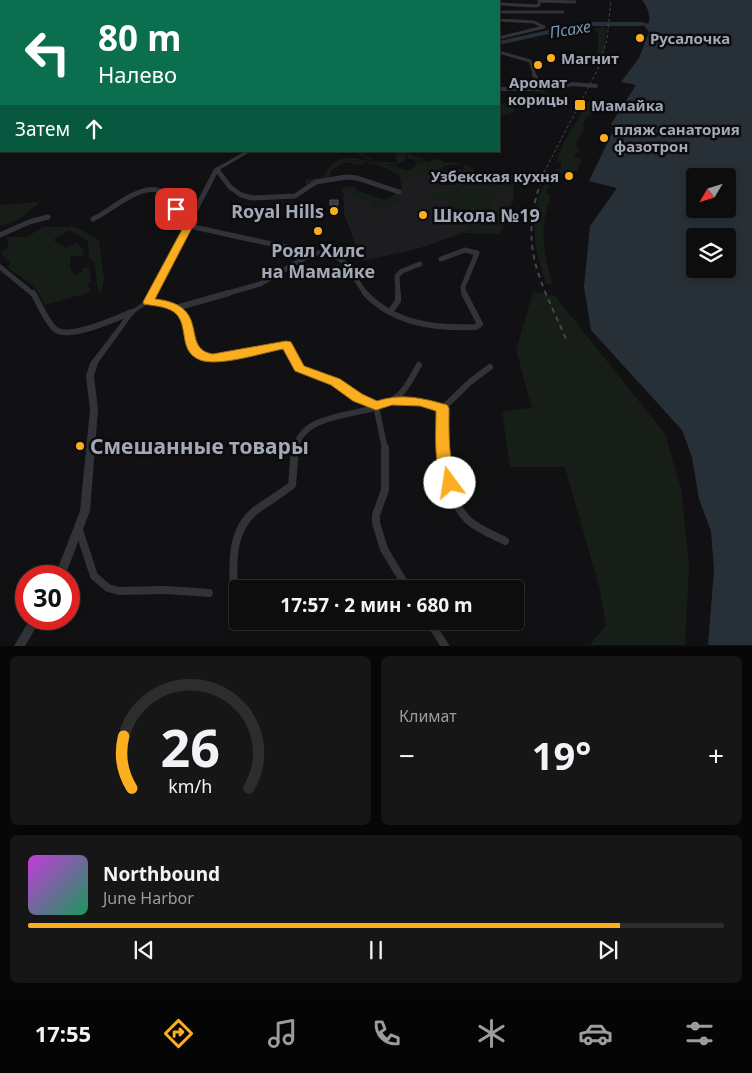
<!DOCTYPE html>
<html lang="ru">
<meta charset="utf-8">
<style>
:root{--surface:#0d0d0e;--page:#161617;--text:#f1f3f6;--muted:#9a9c9e;--line:#2d2d2e;--accent:#fcae21}
body{margin:0;font-family:"Noto Sans",sans-serif;background:var(--page);color:var(--text);height:100vh;display:flex;flex-direction:column;font-size:19px;white-space:nowrap}
*{box-sizing:border-box;margin:0}
p{font-size:16px;color:var(--muted)}
.icon{flex:none;width:28px;height:28px;fill:none;stroke:currentColor;stroke-width:2;stroke-linecap:round;stroke-linejoin:round}
.map{position:relative;height:646px;overflow:hidden}
.side{display:flex;flex-direction:column;gap:10px;padding:10px;background:#070708;flex:1}
.side>*{flex:none}
.hud{position:absolute;left:0px;top:0px;width:500px;height:152px;box-shadow:0 2px 8px #0003,0 0 0 1px var(--line);background:#0b6e4f;color:#fff;overflow:hidden}
.needle{width:32px;rotate:232deg}
.fabs{position:absolute;left:686px;top:168px;display:grid;gap:10px}
.fabs a{display:grid;place-items:center;width:50px;height:50px;border-radius:5px;background:var(--surface);box-shadow:0 2px 8px #0003,0 0 0 1px var(--line);font-size:25px}
.speed{position:absolute;left:15px;top:565px;display:flex;gap:10px;font-size:25px;font-weight:700;text-align:center}
.speed>*{display:grid;place-content:center;width:65px;height:65px;border-radius:50%;background:var(--surface);box-shadow:0 2px 8px #0003,0 0 0 1px var(--line);line-height:1}
.speed .limit{border:8px solid #d22;background:#fff;color:#111}
.pin{position:absolute;display:grid;place-items:center;width:42px;height:42px;color:#fff;margin:-21px;border-radius:10px;box-shadow:0 2px 8px #0006}
.me{position:absolute;width:55px;margin:-28px;rotate:346deg;stroke-linejoin:round;filter:drop-shadow(0 0 4px #0008)}
.turn{display:flex;align-items:center;gap:18px;height:105px;padding:0 15px;font-size:22px}
.turn .icon{width:65px;height:65px;stroke-width:2.5}
.turn b{display:block;font-size:35px;line-height:42px}
.then{display:flex;align-items:center;height:48px;padding:0 15px;background:#0003;gap:10px;font-size:19px}
.big{font-size:38px;font-weight:700;line-height:1.1}
.side .card{flex:1;display:flex;flex-direction:column;justify-content:center;gap:8px;min-width:0;padding:0 18px;border-radius:8px;background:var(--page)}
.side .dial{align-items:center;gap:0}
.dial svg{height:130px;overflow:visible;fill:none;stroke:var(--line);stroke-width:7;stroke-linecap:round;text-anchor:middle}
.dial text{fill:var(--text);stroke:none}
.song{display:flex;align-items:center;gap:15px}
.cover{width:60px;height:60px;border-radius:8px;background:linear-gradient(135deg,hsl(290 70% 55%),hsl(150 70% 35%))}
.played{height:5px;border-radius:2px;background:linear-gradient(90deg,var(--accent) 85%,var(--line) 85%)}
.keys{display:flex;justify-content:space-around;direction:ltr}
.heat{display:flex;justify-content:space-between;align-items:center;font-size:28px;direction:ltr}
.side .tiles{flex:1;display:grid;gap:10px;grid-template-columns:1fr 1fr}
.card:last-child{grid-column:span 2}
.trip{position:absolute;left:229px;top:580px;width:295px;height:50px;border-radius:5px;background:var(--surface);box-shadow:0 2px 8px #0003,0 0 0 1px var(--line);font-weight:700;line-height:50px;text-align:center}
.tab-bar{display:flex;height:80px;justify-content:space-around;align-items:center;background:#050506;color:var(--muted)}
.tab-bar .icon{width:35px;height:35px}
.tab-bar .active{color:var(--accent)}
.tab-bar b{font-size:22px;color:var(--text)}
.map>svg:first-child{display:block}
</style>
<div class="map">
<svg width="752" height="646" viewBox="0 0 752 646">
<rect width="100%" height="100%" fill="#111113"/>
<path fill="#1d1d20" d="M441,174l-1,11h15l7,-9 18,2 33,-2 1,22 -3,8 -10,11 1,7h3l-5,10 -37,-1 -46,16 -55,12 -18,-47 -1,-23 32,13 -4,2 14,-6 15,-9 2,-3 -3,-13z"/>
<path fill="#171e18" d="M601,27l5,1 -1,19 -9,21 -3,-1 5,-19v-16l-4,-2z
M540,89l12,8 -5,1 3,5 -2,3h-29l-4,-3 1,3 -11,1h8l2,4 -8,4h-8v-7l3,-5 33,-1 -4,-6h14v-2l-14,-4z
M591,97l7,13 -12,8 -4,8 4,1 -11,17 5,8 -5,2 -1,2 8,3 -5,12 -21,4 -10,17 5,5c-13,33 -7,53 1,87h-6c-14,-40 -19,-75 6,-113l9,-3v-5l-4,-2 6,-17z
M386,151h17l26,11 4,-3 14,3 -12,3 16,-3 11,2 -19,2 -1,2 4,3 20,-2 -3,-5 12,6 -3,2 -31,2 -1,11h15l7,-9h2l-8,11 -19,-1 2,-10h-21l-15,3 -1,9 -3,-13c-18,-11 -37,-16 -56,-15l22,2 -3,3 -18,-3 -13,9 -1,6 -14,3 -10,5v-5l18,-3c10,-23 25,-21 48,-15 8,2 16,2 23,6l-2,-2h2c12,5 14,8 24,-5l4,1 -4,3 6,-3 -11,-4 4,3 -3,2v-3l-8,-1 2,-4 -3,-1v5c-11,12 -35,2 -48,-5l7,-2 -1,3 11,6 21,2 2,-2 -3,-3 1,-4z
M509,176l1,12 -7,1 6,1 1,3 -7,1 -4,9 2,-14 -36,-4v3l-6,-1 7,-10 14,1z
M511,176h2c2,18 1,27 -12,41l1,7h3l-5,10 -37,-1 -9,2 8,-4h30l6,-10 -1,-6 13,-15z
M355,186l1,4 29,10 10,-6v2l3,1 -2,2 5,2 12,-4 -35,13 -8,-4 5,-2 -33,-13 -1,-3z
M471,187l26,4 -7,23 5,1v5l-5,11h-21l6,-15 4,-3 -7,4 -24,-6 3,-10 -21,-2 2,-6 15,-1 3,-4z
M40,202l-22,18 -18,6v-21z
M43,227h33l23,13 5,39 -3,16 -4,-9 -2,-23 -6,-5 -1,-17 -19,-11 -16,10 13,8 10,-5 6,5 2,7 -13,2 -1,10 4,8 9,-3 -1,-3 7,-2 2,15 -4,2 4,8 -46,13 -11,-19 -26,-18 2,-6 -10,-9 9,-7 -3,-9h21z
M533,292l22,4 110,138 16,55 8,77 -4,79h-95l16,-20 -7,-39 -34,-119h-55l-8,-56 30,-3 -16,-58z"/>
<path fill="#273037" fill-rule="evenodd" d="M642,0h110v645h-44l6,-75 -3,-39 -12,-32 -7,-42 -10,-27 -91,-100 -7,-43 6,-61 27,-38 -28,-7 26,-54 -4,-3 25,-39 -15,-3 18,-24 10,-26 -6,-8 6,-1c1,-9 -1,-15 -7,-23zM695,176h33v33h-33zM695,236h33v33h-33z"/>
<g fill="none" stroke-linecap="round" stroke-linejoin="round">
<path fill="#273037" fill-rule="evenodd" d="M585,22h58l3,2 -3,2h-58l-86,19v-4z
M0,114h1v4h-1z"/>
<path stroke="#2e2f33" stroke-width="4.5" stroke-dasharray="4.5 2.5" stroke-linecap="butt" d="M4,1l6,-1"/>
<path stroke="#323338" stroke-width="3" d="M158,0l4,1
M297,0l3,1
M473,0l6,1
M452,1l2,-1
M499,4l37,2 3,-1v-4l36,1
M499,12h64
M499,20l35,2 10,5 -45,11
M499,52l31,9 5,15"/>
<path stroke="#323338" stroke-width="4" d="M534,75l4,5 28,3
M499,89h44l30,-5 23,2
M217,169l2,3"/>
<path stroke="#323338" stroke-width="5" d="M218,171l12,16 11,8 11,3 43,-2 21,-14 30,-5 11,1 42,14
M93,219c24,-11 64,-54 83,-10l-4,8 1,3 18,2
M189,226l124,27c35,-2 36,19 53,41
M0,235l29,-13 19,-5
M441,259l24,-9 12,3 -14,34 1,7
M0,267l33,27
M225,294l35,-10 53,-31
M398,294l-1,-18 5,-5 18,-7"/>
<path stroke="#323338" stroke-width="6" d="M33,293c6,10 13,28 22,36 13,12 62,-11 77,-17
M365,293c29,31 71,36 111,34l4,-3 -16,-31
M148,302c15,1 34,4 40,20 2,8 1,16 3,24l11,9 11,3 73,-13 13,23 36,14 41,24 9,43
M176,308l53,-15
M390,312l8,-11v-8
M392,401l28,1 23,6
M295,449c10,-41 71,-30 99,-50 12,-8 18,-22 25,-34
M443,449v-41l27,-26 20,-15"/>
<path stroke="#323338" stroke-width="8" d="M385,448v42l-9,25v8l8,26 24,40
M443,448c2,24 7,55 25,72 10,9 25,15 37,21
M79,530l15,46 14,12 11,3 47,-1 43,3
M234,598c-1,-31 -5,-67 22,-88 12,-9 25,-16 36,-25l3,-37
M429,621l16,25"/>
<path fill="#323338" fill-rule="evenodd" d="M0,133h1v2h-1z
M246,151h6l-33,19 -68,132 -17,11 -36,50 -4,13 4,34 -8,101 -25,65h-10l25,-65 10,-101 -4,-34 4,-13 40,-52 15,-10 69,-132z
M30,619h11l-16,27h-11z"/>
<path fill="#4e5057" fill-rule="evenodd" d="M13,0h4v1h-4z"/>
<path stroke="#45474d" stroke-width="1" stroke-dasharray="3 2.5" stroke-linecap="butt" d="M544,172l54,-103 9,-29 4,-40"/>
<path stroke="#45474d" stroke-width="2" stroke-dasharray="5 4.5" stroke-linecap="butt" d="M545,171c-29,73 -7,104 22,170"/>
</g>
<path fill="#2d2d31" d="M330,200h8l1,13 -9,1z"/>
<path fill="#393a3f" stroke="#4a4c52" d="M330,200h8v5h-8z"/>
<path fill="#fcae21" stroke="#a47115" d="M173,207l8,2 -4,8 18,5 -40,77c58,6 24,50 58,55l73,-13 5,1 13,24 36,13 22,15 15,7c25,-8 46,-3 70,4l2,3c0,26 -1,51 8,75l-2,4h-10c-12,-23 -9,-50 -9,-76l-16,-5 -28,-1 -16,5 -23,-9 -22,-16 -36,-14 -12,-22c-21,4 -64,18 -83,11 -23,-9 -10,-36 -26,-48 -9,-6 -20,-6 -30,-8l-1,-2 42,-78 -15,-2 -3,-5z"/>
<g fill="#fcae21" stroke="#0c0c0e" stroke-width="2">
<circle cx="640" cy="38" r="5"/>
<circle cx="551" cy="58" r="5"/>
<circle cx="538" cy="65" r="5"/>
<rect x="574" y="99" width="12" height="12" rx="2.5"/>
<circle cx="604" cy="138" r="5"/>
<circle cx="569" cy="176" r="5"/>
<circle cx="334" cy="211" r="5"/>
<circle cx="423" cy="215" r="5"/>
<circle cx="318" cy="231" r="5"/>
<circle cx="80" cy="446" r="5"/>
</g>
<g text-anchor="middle" dominant-baseline="central" stroke-width="5" stroke-linejoin="round" paint-order="stroke">
<g font-size="15" font-weight="bold" fill="#a2a8b5" stroke="#0c0c0e" text-anchor="start">
<text x="650" y="38">Русалочка</text>
<text x="561" y="58">Магнит</text>
<text x="538" y="82" text-anchor="middle">Аромат<tspan x="538" dy="17">корицы</tspan></text>
<text x="591" y="105">Мамайка</text>
<text x="614" y="129">пляж санатория<tspan x="614" dy="17">фазотрон</tspan></text>
<text x="559" y="176" text-anchor="end">Узбекская кухня</text>
</g>
<g font-size="16" font-style="italic" fill="#7697b2" stroke="#0c0c0e">
<text transform="translate(570 29) rotate(-9)">Псахе</text>
</g>
<g font-size="18" font-weight="bold" fill="#a2a8b5" stroke="#0c0c0e" text-anchor="end">
<text x="324" y="211">Royal Hills</text>
<text x="433" y="215" text-anchor="start">Школа №19</text>
<text x="318" y="250" text-anchor="middle">Роял Хилс<tspan x="318" dy="21">на Мамайке</tspan></text>
</g>
<g font-size="21" font-weight="bold" fill="#a2a8b5" stroke="#0c0c0e" text-anchor="start">
<text x="90" y="446">Смешанные товары</text>
</g>
</g>
</svg>
<div class="fabs">
<a><svg class="needle" viewBox="-14 -14 28 28"><path d="M0-13l5 13h-10z" fill="#e53935"/><path d="M0 13l5-13h-10z" fill="#9a9c9e"/></svg></a>
<a><svg class="icon" aria-label="layers" viewBox="0 0 24 24"><path d="M12 4l9 5-9 5-9-5zM3 14l9 5 9-5"/></svg></a>
</div>
<div class="speed"><div class="limit">30</div></div>
<div class="pin" style="left:176px;top:209px;background:#d93025"><svg class="icon" aria-label="arrive" viewBox="0 0 24 24"><path d="M6 21V4h12l-3 4 3 4H6"/></svg></div>
<svg class="me" style="left:450px;top:483px" viewBox="-20 -20 40 40"><circle r="19" fill="#fff"/><path d="M0-13L10 11 0 6-10 11z" fill="#fcae21"/></svg>
<div class="trip">17:57 · 2 мин · 680 m</div>
<div class="hud">
<div class="turn"><svg class="icon" aria-label="left" viewBox="0 0 24 24"><path d="M17 20v-9H6M10 6l-5 5 5 5"/></svg><div><b>80 m</b>Налево</div></div>
<div class="then">Затем<svg class="icon" aria-label="ahead" viewBox="0 0 24 24"><path d="M12 20V5M6 11l6-6 6 6"/></svg></div>
</div>
</div>
<section class="side">
<div class="tiles">
<div class="card dial"><svg viewBox="0 0 100 80">
<path d="M14 69A42 42 0 1 1 86 69"/>
<path d="M14 69A42 42 0 0 1 9 37" stroke="#fcae21"/>
<text x="50" y="56" font-size="32" font-weight="700">26</text>
<text x="50" y="72" font-size="11">km/h</text>
</svg></div>
<div class="card"><p>Климат</p>
<div class="heat"><a>−</a><b class="big">19°</b><a>+</a></div>
</div>
<div class="card">
<div class="song"><i class="cover"></i><div><b>Northbound</b><p>June Harbor</p></div></div>
<div class="played"></div>
<div class="keys"><svg class="icon" aria-label="previous" viewBox="0 0 24 24"><path d="M18 5L8 12l10 7zM5 5v14"/></svg><svg class="icon" aria-label="pause" viewBox="0 0 24 24"><path d="M8 5v14M16 5v14"/></svg><svg class="icon" aria-label="next" viewBox="0 0 24 24"><path d="M6 5l10 7-10 7zM19 5v14"/></svg></div>
</div>
</div>
</section>
<nav class="tab-bar">
<b>17:55</b>
<svg class="icon active" aria-label="directions" viewBox="0 0 24 24"><path d="M12 3l9 9-9 9-9-9zM9 14v-3h6M13 9l2 2-2 2"/></svg>
<svg class="icon" aria-label="music" viewBox="0 0 24 24"><path d="M9 18V5l10-2v13"/><circle cx="6" cy="18" r="3"/><circle cx="16" cy="16" r="3"/></svg>
<svg class="icon" aria-label="phone" viewBox="0 0 24 24"><path d="M5 4h4l2 5-3 2q2 4 5 5l2-3 5 2v4C11 20 4 13 5 4z"/></svg>
<svg class="icon" aria-label="climate" viewBox="0 0 24 24"><path d="M12 3v18M4 7l16 10M4 17L20 7"/></svg>
<svg class="icon" aria-label="car" viewBox="0 0 24 24"><path d="M5 17H2v-5l4-1 3-4h7l3 4 3 1v5h-3M9 17h6M6 11h13"/><circle cx="7" cy="17" r="2"/><circle cx="17" cy="17" r="2"/></svg>
<svg class="icon" aria-label="filters" viewBox="0 0 24 24"><path d="M4 7h16M4 17h16"/><circle cx="9" cy="7" r="2"/><circle cx="15" cy="17" r="2"/></svg>
</nav>
